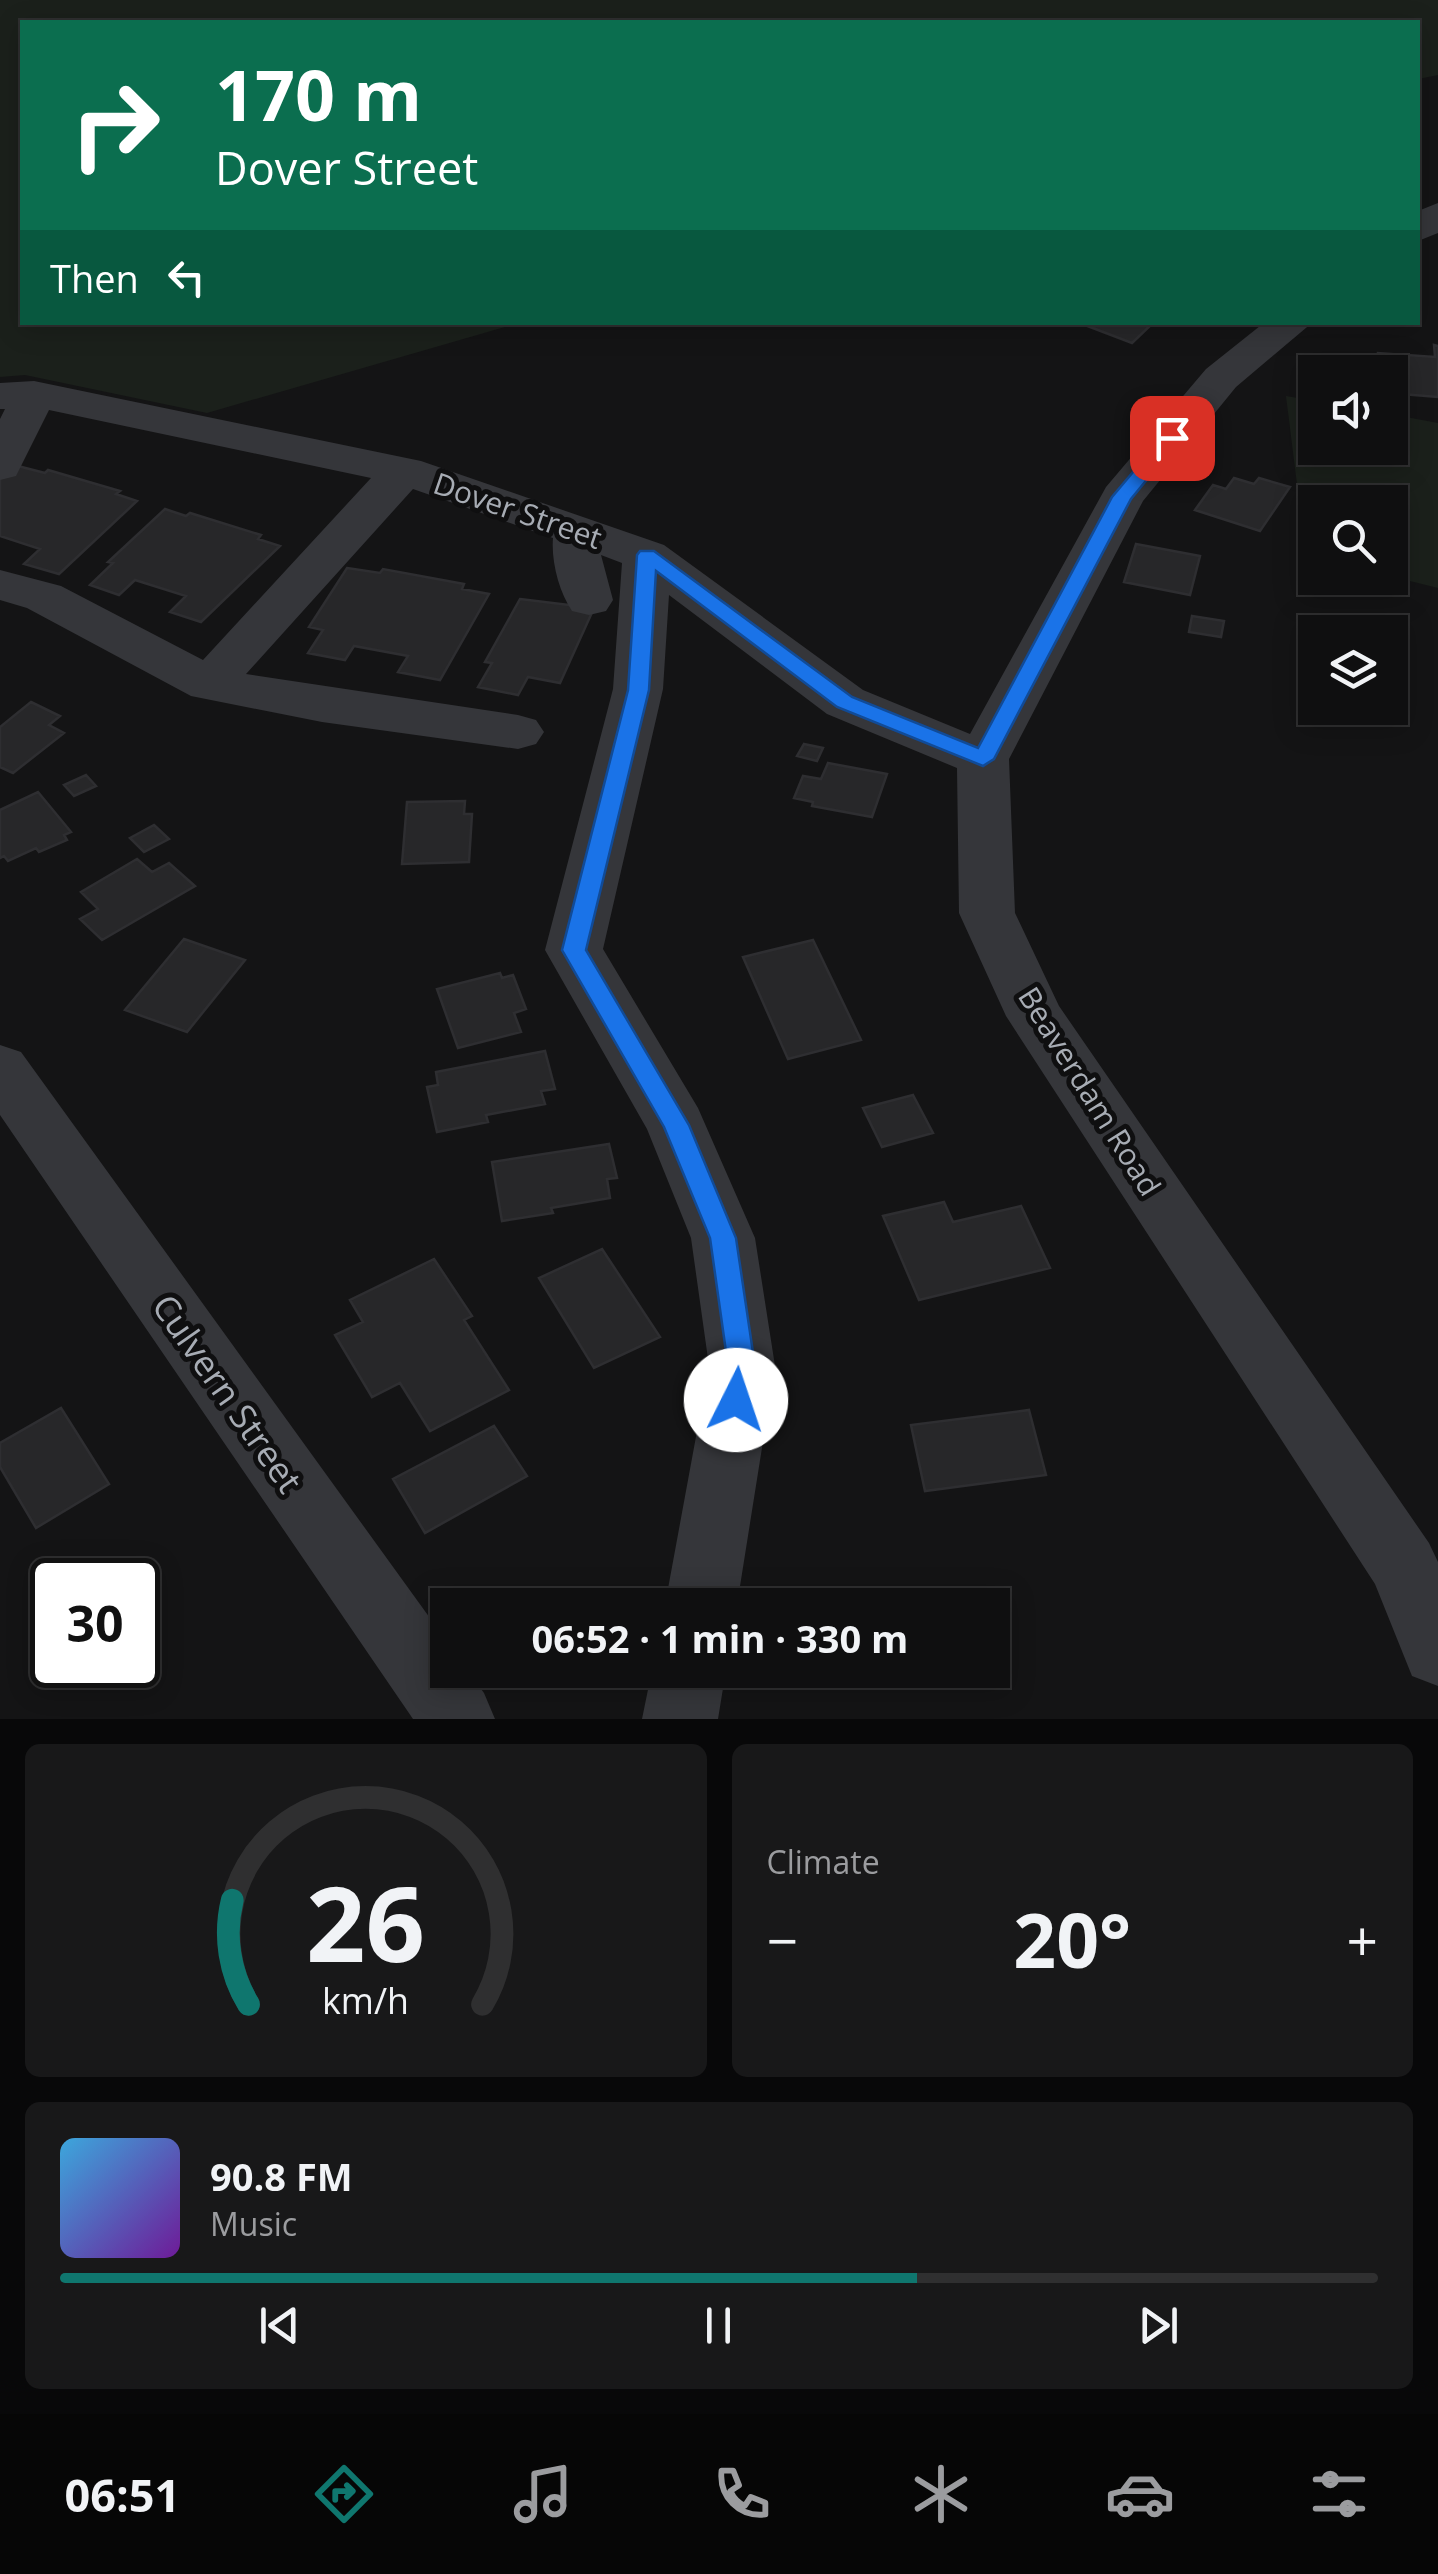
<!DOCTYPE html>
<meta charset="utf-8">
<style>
:root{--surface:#0f0f10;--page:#181819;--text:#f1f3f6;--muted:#9b9c9f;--line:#2f2f30;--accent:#0f766e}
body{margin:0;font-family:"Open Sans",sans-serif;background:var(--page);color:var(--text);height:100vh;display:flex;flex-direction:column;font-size:38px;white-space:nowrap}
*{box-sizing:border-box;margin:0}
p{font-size:32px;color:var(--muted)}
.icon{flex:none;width:55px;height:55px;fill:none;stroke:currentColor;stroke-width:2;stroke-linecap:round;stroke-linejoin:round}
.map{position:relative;height:1719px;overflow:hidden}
.sheet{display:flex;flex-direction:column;gap:25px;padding:25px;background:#080809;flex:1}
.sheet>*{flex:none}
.top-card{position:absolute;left:20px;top:20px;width:1400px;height:305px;border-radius:0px;box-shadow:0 5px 25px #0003,0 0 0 2px var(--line);background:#0b6e4f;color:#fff;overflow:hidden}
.fabs{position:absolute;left:1298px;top:355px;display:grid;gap:20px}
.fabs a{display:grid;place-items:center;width:110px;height:110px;border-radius:0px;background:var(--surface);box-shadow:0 5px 25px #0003,0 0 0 2px var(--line);font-size:50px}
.speed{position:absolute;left:30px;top:1558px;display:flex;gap:20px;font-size:50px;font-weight:700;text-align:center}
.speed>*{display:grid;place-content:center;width:130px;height:130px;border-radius:50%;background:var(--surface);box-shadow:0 5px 25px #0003,0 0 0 2px var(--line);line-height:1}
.speed .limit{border:5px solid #111;border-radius:15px;background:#fff;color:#111}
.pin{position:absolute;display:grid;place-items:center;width:85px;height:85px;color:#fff;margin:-42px;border-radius:20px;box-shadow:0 5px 15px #0006}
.me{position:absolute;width:110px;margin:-55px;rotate:4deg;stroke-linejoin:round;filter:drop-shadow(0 0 8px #0008)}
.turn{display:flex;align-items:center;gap:35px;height:210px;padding:0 30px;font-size:45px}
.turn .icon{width:130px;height:130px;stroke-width:2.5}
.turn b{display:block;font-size:70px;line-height:85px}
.then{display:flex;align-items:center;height:95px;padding:0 30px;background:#0003;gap:20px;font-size:38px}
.big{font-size:75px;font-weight:700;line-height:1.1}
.sheet .card{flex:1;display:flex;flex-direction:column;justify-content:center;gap:15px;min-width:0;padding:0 35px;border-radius:15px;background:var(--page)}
.sheet .dial{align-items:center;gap:0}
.dial svg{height:260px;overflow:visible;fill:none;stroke:var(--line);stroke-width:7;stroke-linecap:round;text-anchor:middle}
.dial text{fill:var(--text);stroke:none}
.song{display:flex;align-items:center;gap:30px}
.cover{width:120px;height:120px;border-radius:15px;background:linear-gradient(135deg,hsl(200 70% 55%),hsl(280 70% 35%))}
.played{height:10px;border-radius:5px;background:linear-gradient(90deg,var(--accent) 65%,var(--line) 65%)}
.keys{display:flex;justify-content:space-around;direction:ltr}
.heat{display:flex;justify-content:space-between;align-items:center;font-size:55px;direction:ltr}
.sheet .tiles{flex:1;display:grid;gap:25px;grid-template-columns:1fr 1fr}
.card:last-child{grid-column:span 2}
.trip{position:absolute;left:430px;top:1588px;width:580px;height:100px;border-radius:0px;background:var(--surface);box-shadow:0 5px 25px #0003,0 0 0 2px var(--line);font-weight:700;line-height:100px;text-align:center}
.dock{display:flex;height:160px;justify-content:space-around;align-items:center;background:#060606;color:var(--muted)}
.dock .icon{width:70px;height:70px}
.dock .active{color:var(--accent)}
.dock b{font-size:45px;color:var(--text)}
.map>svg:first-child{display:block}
</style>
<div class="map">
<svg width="1438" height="1719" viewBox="0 0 1438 1719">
<rect width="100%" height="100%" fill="#141415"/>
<path fill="#1b201b" d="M0,0h1438v75l-20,4v-57h-1396v300l497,1 -312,90 -182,-38 -25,2z
M1286,396l29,5v47h75v-34l48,9v165l-48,-12v-74h-75v56l-9,-2z"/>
<path fill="#272729" stroke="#2e2e31" stroke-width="2.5" d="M1077,322h77l-22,21z
M1434,345l4,1v51l-48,-4v-21h-34v-9l7,1 -1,-8 16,1v-4l57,4z
M14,465l31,8 3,-3 72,21 -4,3 21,7 -78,73 -35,-10 16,-15 -40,-13v-59z
M1234,478l20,6 5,-6 31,9 -30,44 -65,-21 18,-25 13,4z
M165,509l21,7 4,-3 71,22 -3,4 22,7 -79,76 -31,-10 16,-16 -51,-16 -16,15 -29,-10 23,-22 -5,-1z
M1136,544l64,12 -10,39 -66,-13z
M347,568l33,5 3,-4 81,15 -2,5 27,5 -49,86 -42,-8 10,-16 -54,-10 -9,14 -37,-7 15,-23 -14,-3z
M520,599l74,9 -34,75 -32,-6 -10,18 -40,-8 14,-24 -7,-1z
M1192,616l32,5 -3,16 -32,-5z
M31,702l29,14 -11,9 15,8 -51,40 -13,-6v-40z
M804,744l19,4 -6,13 -20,-5z
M828,763l59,11 -15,43 -60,-11 1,-4 -19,-4 9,-22 18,3z
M86,775l10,11 -22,10 -10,-11z
M38,792l33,40 -7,3 3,5 -28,12 -3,-4 -28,13 -4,-5 -4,2v-48z
M465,801l-1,13h8l-3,48 -67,2 5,-62z
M154,825l15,14 -25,13 -14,-14z
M137,859l15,13 17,-9 26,23 -93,54 -22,-21 18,-10 -17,-17z
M184,939l61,21 -58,72 -62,-22z
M813,940l48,100 -73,19 -45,-102z
M500,973l2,5 11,-3 13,34 -12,4 7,19 -63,16 -21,-59z
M545,1051l10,38 -14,2 4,13 -59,11 2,7 -51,10 -10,-45 11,-2 -2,-13z
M913,1095l20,38 -51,14 -19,-39z
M609,1144l8,34 -10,1 3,19 -59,10 2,5 -51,8 -10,-59z
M944,1202l9,20 68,-16 29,62 -131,32 -36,-84z
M602,1249l58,88 -66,31 -55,-90z
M434,1259l38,57 -8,4 45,70 -79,41 -30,-48 -28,14 -37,-62 28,-13 -13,-22z
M61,1408l48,76 -73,44 -36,-61v-24z
M1029,1410l17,65 -121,16 -14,-66z
M494,1426l33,50 -102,57 -32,-54z"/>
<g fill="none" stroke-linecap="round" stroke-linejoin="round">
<path fill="#35363a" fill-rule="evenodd" d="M1438,203v30l-20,8v-30z
M1265,322h48l-77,65 -93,114 -134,258 6,154 44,93 370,537 9,19v124l-26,-10 -37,-92 -369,-568 -47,-103 -2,-145 -130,-54 -158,-119 -6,94 -60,260 95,159 57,130 20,128 -38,239h-72l44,-239 -18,-128 -44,-109 -102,-179 68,-261 9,-126 -21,-8 12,45 -7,11 -17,4 -17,-4c-13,-19 -21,-50 -19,-73l-140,-49 -167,185 272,41 18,5 8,12 -8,12 -18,5 -196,-27 -131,-26 -164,-88 -27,-8v-30l61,16 142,74 168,-182 -322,-68 -33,66 -16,4v-61l5,-10h-5v-26l34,-2 387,80 243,84 199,145 107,44 136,-247 100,-118z
M0,1045l21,7 427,591v27h19l17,23 11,26h-82l-413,-604z
M652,1670h74l-8,49h-76z"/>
</g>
<path fill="#1a73e8" stroke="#114b97" stroke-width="2.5" d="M1172,432l9,6 -50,61 -137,260 -11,7 -146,-59 -181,-136 -7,119 -63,260 103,175 47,113 19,128 -9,43 -10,4 -10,-4 -4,-9 6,-34 -18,-128 -46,-111 -102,-177 66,-260 9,-135 3,-4h14l198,146 126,51 134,-251 53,-63z"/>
<g text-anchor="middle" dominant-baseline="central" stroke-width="10" stroke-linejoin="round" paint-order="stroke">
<g font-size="30" fill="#a7acb4" stroke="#0f0f10">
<text transform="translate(518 510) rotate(19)">Dover Street</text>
<text transform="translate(1090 1091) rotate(58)">Beaverdam Road</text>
</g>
<g font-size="35" fill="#a7acb4" stroke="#0f0f10">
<text transform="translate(228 1393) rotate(55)">Culvern Street</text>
</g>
</g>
</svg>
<div class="fabs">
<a><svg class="icon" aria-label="sound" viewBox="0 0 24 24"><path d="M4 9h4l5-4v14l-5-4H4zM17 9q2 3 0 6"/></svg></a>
<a><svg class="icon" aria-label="search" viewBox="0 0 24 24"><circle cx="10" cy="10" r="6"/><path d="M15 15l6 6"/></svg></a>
<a><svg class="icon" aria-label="layers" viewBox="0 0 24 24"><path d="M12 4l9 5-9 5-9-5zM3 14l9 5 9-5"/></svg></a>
</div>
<div class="speed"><div class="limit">30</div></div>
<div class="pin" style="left:1172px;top:438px;background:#d93025"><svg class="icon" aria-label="arrive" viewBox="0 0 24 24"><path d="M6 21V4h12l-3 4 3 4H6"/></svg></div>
<svg class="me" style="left:736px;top:1400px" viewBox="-20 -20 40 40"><circle r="19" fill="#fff"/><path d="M0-13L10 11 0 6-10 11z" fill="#1a73e8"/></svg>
<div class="trip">06:52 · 1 min · 330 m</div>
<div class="top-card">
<div class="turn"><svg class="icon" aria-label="right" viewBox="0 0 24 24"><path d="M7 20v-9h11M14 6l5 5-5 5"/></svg><div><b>170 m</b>Dover Street</div></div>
<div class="then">Then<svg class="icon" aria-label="left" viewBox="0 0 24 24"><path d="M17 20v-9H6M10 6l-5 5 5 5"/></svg></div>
</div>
</div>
<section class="sheet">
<div class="tiles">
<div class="card dial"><svg viewBox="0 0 100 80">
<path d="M14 69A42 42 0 1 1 86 69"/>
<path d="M14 69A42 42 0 0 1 9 37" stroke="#0f766e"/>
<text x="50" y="56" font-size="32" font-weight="700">26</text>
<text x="50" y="72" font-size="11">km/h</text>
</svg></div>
<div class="card"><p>Climate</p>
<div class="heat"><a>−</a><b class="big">20°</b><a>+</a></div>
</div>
<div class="card">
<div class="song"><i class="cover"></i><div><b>90.8 FM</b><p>Music</p></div></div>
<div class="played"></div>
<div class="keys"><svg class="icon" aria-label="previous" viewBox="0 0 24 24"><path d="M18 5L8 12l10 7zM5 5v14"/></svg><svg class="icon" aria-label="pause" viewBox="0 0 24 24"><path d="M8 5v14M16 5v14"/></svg><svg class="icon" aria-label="next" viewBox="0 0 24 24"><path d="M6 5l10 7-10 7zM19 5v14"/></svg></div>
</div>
</div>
</section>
<nav class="dock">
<b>06:51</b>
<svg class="icon active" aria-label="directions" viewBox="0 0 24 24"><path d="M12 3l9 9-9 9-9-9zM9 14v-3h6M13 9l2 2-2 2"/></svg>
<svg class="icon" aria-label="music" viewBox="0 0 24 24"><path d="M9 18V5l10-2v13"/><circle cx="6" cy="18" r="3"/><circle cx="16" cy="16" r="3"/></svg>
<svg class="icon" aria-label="phone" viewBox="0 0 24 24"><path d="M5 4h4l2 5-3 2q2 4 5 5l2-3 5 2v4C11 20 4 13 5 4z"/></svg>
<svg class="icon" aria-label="climate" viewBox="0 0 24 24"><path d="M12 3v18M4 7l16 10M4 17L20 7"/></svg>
<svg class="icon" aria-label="car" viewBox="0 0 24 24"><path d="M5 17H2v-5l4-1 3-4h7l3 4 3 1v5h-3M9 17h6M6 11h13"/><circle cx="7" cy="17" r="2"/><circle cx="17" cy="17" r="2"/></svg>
<svg class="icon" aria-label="filters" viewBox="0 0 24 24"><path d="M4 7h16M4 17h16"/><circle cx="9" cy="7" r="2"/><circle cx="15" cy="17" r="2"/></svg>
</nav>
